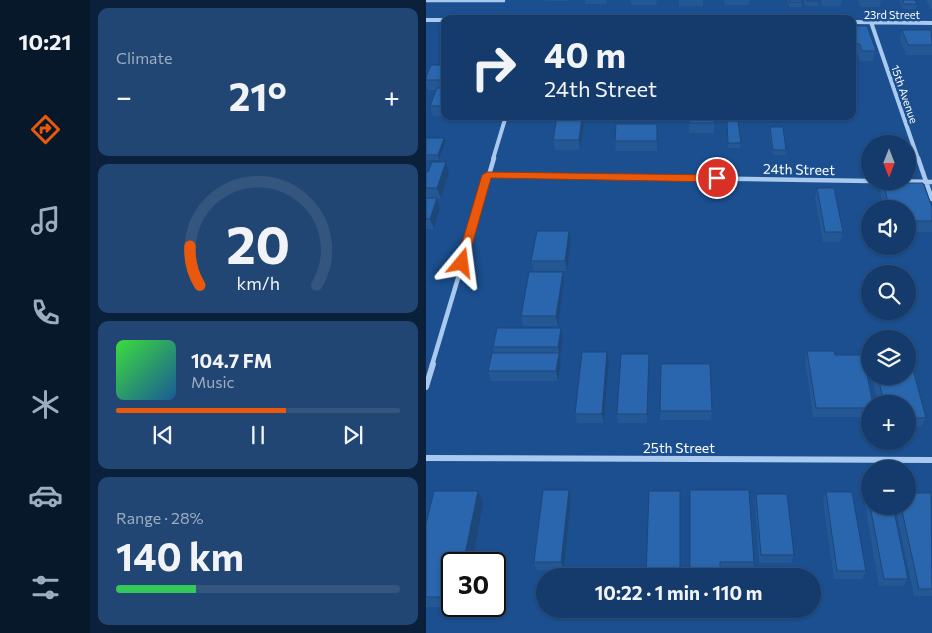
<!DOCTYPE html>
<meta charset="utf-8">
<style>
:root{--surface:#143b6b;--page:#214673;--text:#f1f3f6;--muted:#9dadc1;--line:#33557e;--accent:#ea580c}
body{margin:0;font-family:Commissioner,sans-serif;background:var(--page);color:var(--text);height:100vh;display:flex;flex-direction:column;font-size:19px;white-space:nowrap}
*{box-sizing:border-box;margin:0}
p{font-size:16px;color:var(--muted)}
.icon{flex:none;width:28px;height:28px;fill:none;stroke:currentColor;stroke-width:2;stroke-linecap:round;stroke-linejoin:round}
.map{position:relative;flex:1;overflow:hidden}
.drawer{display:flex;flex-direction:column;gap:8px;padding:8px;background:#0b203b;width:336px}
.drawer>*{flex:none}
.guide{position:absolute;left:15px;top:15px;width:415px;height:105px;border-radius:10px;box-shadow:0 1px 4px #0004,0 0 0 1px var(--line);background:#143b6b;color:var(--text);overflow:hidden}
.needle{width:32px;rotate:180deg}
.tools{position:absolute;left:435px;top:135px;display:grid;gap:10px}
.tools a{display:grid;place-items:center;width:55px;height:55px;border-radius:50%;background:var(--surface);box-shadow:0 1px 4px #0004,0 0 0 1px var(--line);font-size:25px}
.speed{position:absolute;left:15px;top:552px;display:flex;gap:10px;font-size:25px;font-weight:700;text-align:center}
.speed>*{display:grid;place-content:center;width:65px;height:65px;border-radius:50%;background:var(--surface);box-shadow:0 1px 4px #0004,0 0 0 1px var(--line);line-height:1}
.speed .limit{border:2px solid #111;border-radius:8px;background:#fff;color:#111}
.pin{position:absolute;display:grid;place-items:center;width:42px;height:42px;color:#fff;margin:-21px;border:2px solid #fff;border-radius:50%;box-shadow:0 1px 5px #0007}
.me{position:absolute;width:55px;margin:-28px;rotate:16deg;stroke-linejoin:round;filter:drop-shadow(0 0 4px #0008)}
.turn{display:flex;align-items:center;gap:18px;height:105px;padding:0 20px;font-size:22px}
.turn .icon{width:65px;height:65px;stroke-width:2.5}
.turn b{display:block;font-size:35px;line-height:42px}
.big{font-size:38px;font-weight:700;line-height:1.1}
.drawer .widget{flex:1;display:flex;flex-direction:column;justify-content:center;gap:8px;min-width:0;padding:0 18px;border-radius:10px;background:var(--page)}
.drawer .dial{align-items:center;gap:0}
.dial svg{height:130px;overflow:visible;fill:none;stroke:var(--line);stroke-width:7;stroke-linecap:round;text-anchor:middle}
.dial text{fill:var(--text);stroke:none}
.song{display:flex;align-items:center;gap:15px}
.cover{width:60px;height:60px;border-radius:8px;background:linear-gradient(135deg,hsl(120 70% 55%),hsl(210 70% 35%))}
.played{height:5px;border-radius:2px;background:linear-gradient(90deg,var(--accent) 60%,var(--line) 60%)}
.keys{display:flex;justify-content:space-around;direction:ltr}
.heat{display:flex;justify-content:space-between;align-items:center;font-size:28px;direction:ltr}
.charge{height:8px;border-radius:4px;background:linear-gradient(90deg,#34c759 28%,var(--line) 0)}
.trip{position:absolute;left:110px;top:568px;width:285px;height:50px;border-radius:25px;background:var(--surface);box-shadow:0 1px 4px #0004,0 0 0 1px var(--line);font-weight:700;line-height:50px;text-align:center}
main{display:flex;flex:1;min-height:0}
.menu{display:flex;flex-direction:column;width:90px;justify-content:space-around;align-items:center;background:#08182b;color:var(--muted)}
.menu .icon{width:35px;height:35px}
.menu .active{color:var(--accent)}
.menu b{font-size:22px;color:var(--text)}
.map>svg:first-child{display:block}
</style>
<main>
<nav class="menu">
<b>10:21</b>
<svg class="icon active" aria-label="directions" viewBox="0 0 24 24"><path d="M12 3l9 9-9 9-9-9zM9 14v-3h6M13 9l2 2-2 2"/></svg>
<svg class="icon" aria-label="music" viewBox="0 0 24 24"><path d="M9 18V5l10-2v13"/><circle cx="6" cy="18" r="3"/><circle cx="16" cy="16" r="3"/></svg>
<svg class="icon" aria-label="phone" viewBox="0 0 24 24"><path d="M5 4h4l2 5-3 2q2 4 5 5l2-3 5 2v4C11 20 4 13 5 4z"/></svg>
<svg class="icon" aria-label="climate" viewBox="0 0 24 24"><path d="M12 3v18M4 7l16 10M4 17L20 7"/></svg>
<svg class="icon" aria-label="car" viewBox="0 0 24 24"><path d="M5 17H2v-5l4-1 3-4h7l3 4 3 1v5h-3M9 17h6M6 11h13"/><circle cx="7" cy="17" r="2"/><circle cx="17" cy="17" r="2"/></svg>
<svg class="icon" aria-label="filters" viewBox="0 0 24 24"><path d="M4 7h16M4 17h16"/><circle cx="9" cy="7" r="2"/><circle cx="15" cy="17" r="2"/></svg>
</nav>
<section class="drawer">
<div class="widget"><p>Climate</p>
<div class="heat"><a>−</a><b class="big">21°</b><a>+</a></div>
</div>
<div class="widget dial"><svg viewBox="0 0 100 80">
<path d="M14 69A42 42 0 1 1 86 69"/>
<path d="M14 69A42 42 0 0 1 8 45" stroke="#ea580c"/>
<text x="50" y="56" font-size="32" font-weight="700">20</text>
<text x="50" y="72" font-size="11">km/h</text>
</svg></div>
<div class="widget">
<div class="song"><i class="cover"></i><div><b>104.7 FM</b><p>Music</p></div></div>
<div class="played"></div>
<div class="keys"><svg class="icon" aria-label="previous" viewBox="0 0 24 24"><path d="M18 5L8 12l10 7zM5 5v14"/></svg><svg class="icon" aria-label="pause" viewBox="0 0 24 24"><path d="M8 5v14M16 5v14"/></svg><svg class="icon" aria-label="next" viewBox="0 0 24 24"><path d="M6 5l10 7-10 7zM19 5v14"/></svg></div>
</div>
<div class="widget"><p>Range · 28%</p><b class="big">140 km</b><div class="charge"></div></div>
</section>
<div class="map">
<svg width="506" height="633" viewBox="0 0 506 633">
<rect width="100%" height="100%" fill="#1b4f8f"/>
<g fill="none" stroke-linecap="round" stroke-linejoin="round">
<path stroke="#a9c9ee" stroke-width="2.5" d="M0,1h78"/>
<path stroke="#a9c9ee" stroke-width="4" d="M0,20h19
M426,22l80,1
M445,22l47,137
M67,159l13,-43"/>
<path stroke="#a9c9ee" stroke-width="4.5" d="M492,158l14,41
M61,175l383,6
M463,181l43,1
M6,365l62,-207"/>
<path stroke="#a9c9ee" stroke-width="6" d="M0,387l7,-23
M0,458l506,2"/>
</g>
<path fill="#245895" d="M118,0h24v1h-23z
M159,0h22l-1,4h-21z
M205,0h26l-1,5h-25z
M253,0h24v6h-24z
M298,0h25v5h-24z
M362,0h14l-1,7h-12z
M378,0h15l-1,6h-12z
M395,0h21l-1,6h-19z
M432,0h23l-1,7h-20z
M473,0h16l2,4 -1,5h-13z
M500,0h6v9h-2z
M426,26l24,25 -3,10h-13l-2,-7h-6z
M476,30h30v25h-26l-6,-16z
M19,44v72h-12l-3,-10 6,-16h-8l-2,-6v-7l16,-12 -3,-8z
M157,116l1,10 -4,24h-25l-2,-10z
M263,116l25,7v10h-25z
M301,121l14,22 -1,5h-12z
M231,124v27h-41l-1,-10z
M344,127l16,23v5h-13l-4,-23z
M0,138l19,5 -6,17h-13z
M20,162l3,10 -8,27h-4l3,10 -6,20h-8v-57h2z
M457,183l49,24v25h-25v-23h-23l-4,-16z
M391,188l26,44 -3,10h-17l-8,-43z
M143,231l2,10 -4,30h-33l-3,-10z
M137,272l1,10 -6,44h-35l-2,-10z
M135,328l2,10 -3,19h-1l2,6 -3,18h-67l-3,-10 7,-18 -2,-6z
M381,351l28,4 35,49v13h-57l-8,-57z
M223,354v10l-2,59h-29l-1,-9z
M183,361l-5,62h-27l-2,-9z
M446,376h35l19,42 -5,9h-14v-23h-29z
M234,411h52l-1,9h-51z
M264,490l64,72 -2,11h-32v3h-30z
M400,492l40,79 -4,8h-28l-11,-79z
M330,494l38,61 -3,8h-32l-4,-60z
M506,495v101h-18l-19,-90h12z
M443,497h1v9h23l15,73 -5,7h-24l-14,-81z
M145,499l-7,71h-27l-3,-8z
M57,503l-31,61v42l11,1h-37v-83z"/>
<path fill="#1d4779" d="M157,116l1,10 -4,24 -1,-10z
M18,138l1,5 -6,17 -1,-5z
M20,162l3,10 -8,27 -4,-11z
M11,198l3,11 -6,20 -4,-10z
M143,231l2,10 -4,30 -2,-10z
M137,272l1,10 -6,44 -2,-10z
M135,328l2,10 -3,19 -2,-10z
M181,352l2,9 -5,62 -2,-9z
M133,353l2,10 -3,18 -2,-10z
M223,354v10l-2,59v-9z
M143,490l2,9 -7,71 -3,-8z
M52,491l5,12 -11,61h-9z"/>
<path fill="#2a66ad" stroke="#1d4779" d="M364,0h12v2h-12z
M380,0h13v1h-12z
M477,0h12l2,4h-13z
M426,26h15l9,25h-14l-2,-7h-8z
M476,30h29l1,15h-24z
M19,44v13h-6z
M5,65h14v15h-19v-3z
M11,88h8v18h-15z
M131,116h25l-3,24h-26z
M263,116h25v7h-25z
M301,121h11l3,22h-13z
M190,124h41v17h-42z
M344,127h13l3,23h-13z
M0,138h18l-6,17h-12z
M6,162h14l-9,26h-11v-16h2z
M457,183h40l9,24v14h-25v-12h-17z
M391,188h17l9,44h-18z
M0,198h11l-7,21h-4z
M111,231h32l-4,30h-34z
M103,272h34l-7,44h-35z
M71,328h64l-3,19h-65z
M381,351h27l1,4h28l10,49h-3v4h-54z
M156,352h25l-5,62h-27z
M66,353h67l-3,18h-68z
M195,354h28l-2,60h-30z
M481,362h4l15,56h-19v-14h-23l-6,-28h29z
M235,364h49l2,47h-52z
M117,490h26l-8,72h-27z
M264,490h59l5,72h-34v14h-30z
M8,491h44l-15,73h-11v33h-26v-73z
M223,491h31v85h-34z
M400,492h26l14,79h-29z
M481,493h24l1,96h-13l-18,-83h6z
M330,494h31l7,61h-33z
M444,506h23l15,73h-24z"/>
<path fill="#ea580c" stroke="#983908" d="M61,172l230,3 4,3 -4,4 -226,-4 -24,85 -5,4 -6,-4 26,-88z"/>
<g text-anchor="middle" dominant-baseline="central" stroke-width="5" stroke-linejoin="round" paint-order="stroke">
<g font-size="11" fill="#fff" stroke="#1b4f8f">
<text x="466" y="14">23rd Street</text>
<text transform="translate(479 94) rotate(71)">15th Avenue</text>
</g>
<g font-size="14" fill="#fff" stroke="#1b4f8f">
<text transform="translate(373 169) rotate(1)">24th Street</text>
<text x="253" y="447">25th Street</text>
</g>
</g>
</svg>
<div class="tools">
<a><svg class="needle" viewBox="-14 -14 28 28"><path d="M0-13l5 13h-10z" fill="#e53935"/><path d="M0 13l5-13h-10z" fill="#9dadc1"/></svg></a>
<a><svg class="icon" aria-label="sound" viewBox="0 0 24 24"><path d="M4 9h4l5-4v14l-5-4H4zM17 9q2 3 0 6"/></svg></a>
<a><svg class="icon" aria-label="search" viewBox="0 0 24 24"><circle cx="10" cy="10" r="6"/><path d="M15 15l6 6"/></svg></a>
<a><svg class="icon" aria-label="layers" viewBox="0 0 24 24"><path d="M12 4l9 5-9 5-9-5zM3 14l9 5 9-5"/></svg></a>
<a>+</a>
<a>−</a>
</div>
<div class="speed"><div class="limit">30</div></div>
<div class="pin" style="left:291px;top:178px;background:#d93025"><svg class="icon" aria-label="arrive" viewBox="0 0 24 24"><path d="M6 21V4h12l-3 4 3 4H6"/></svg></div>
<svg class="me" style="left:36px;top:263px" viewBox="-20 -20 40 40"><path d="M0-17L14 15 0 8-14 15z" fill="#ea580c" stroke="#fff" stroke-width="4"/></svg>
<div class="trip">10:22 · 1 min · 110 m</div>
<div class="guide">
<div class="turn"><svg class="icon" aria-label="right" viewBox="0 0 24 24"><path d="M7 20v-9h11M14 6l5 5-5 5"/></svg><div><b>40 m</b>24th Street</div></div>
</div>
</div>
</main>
